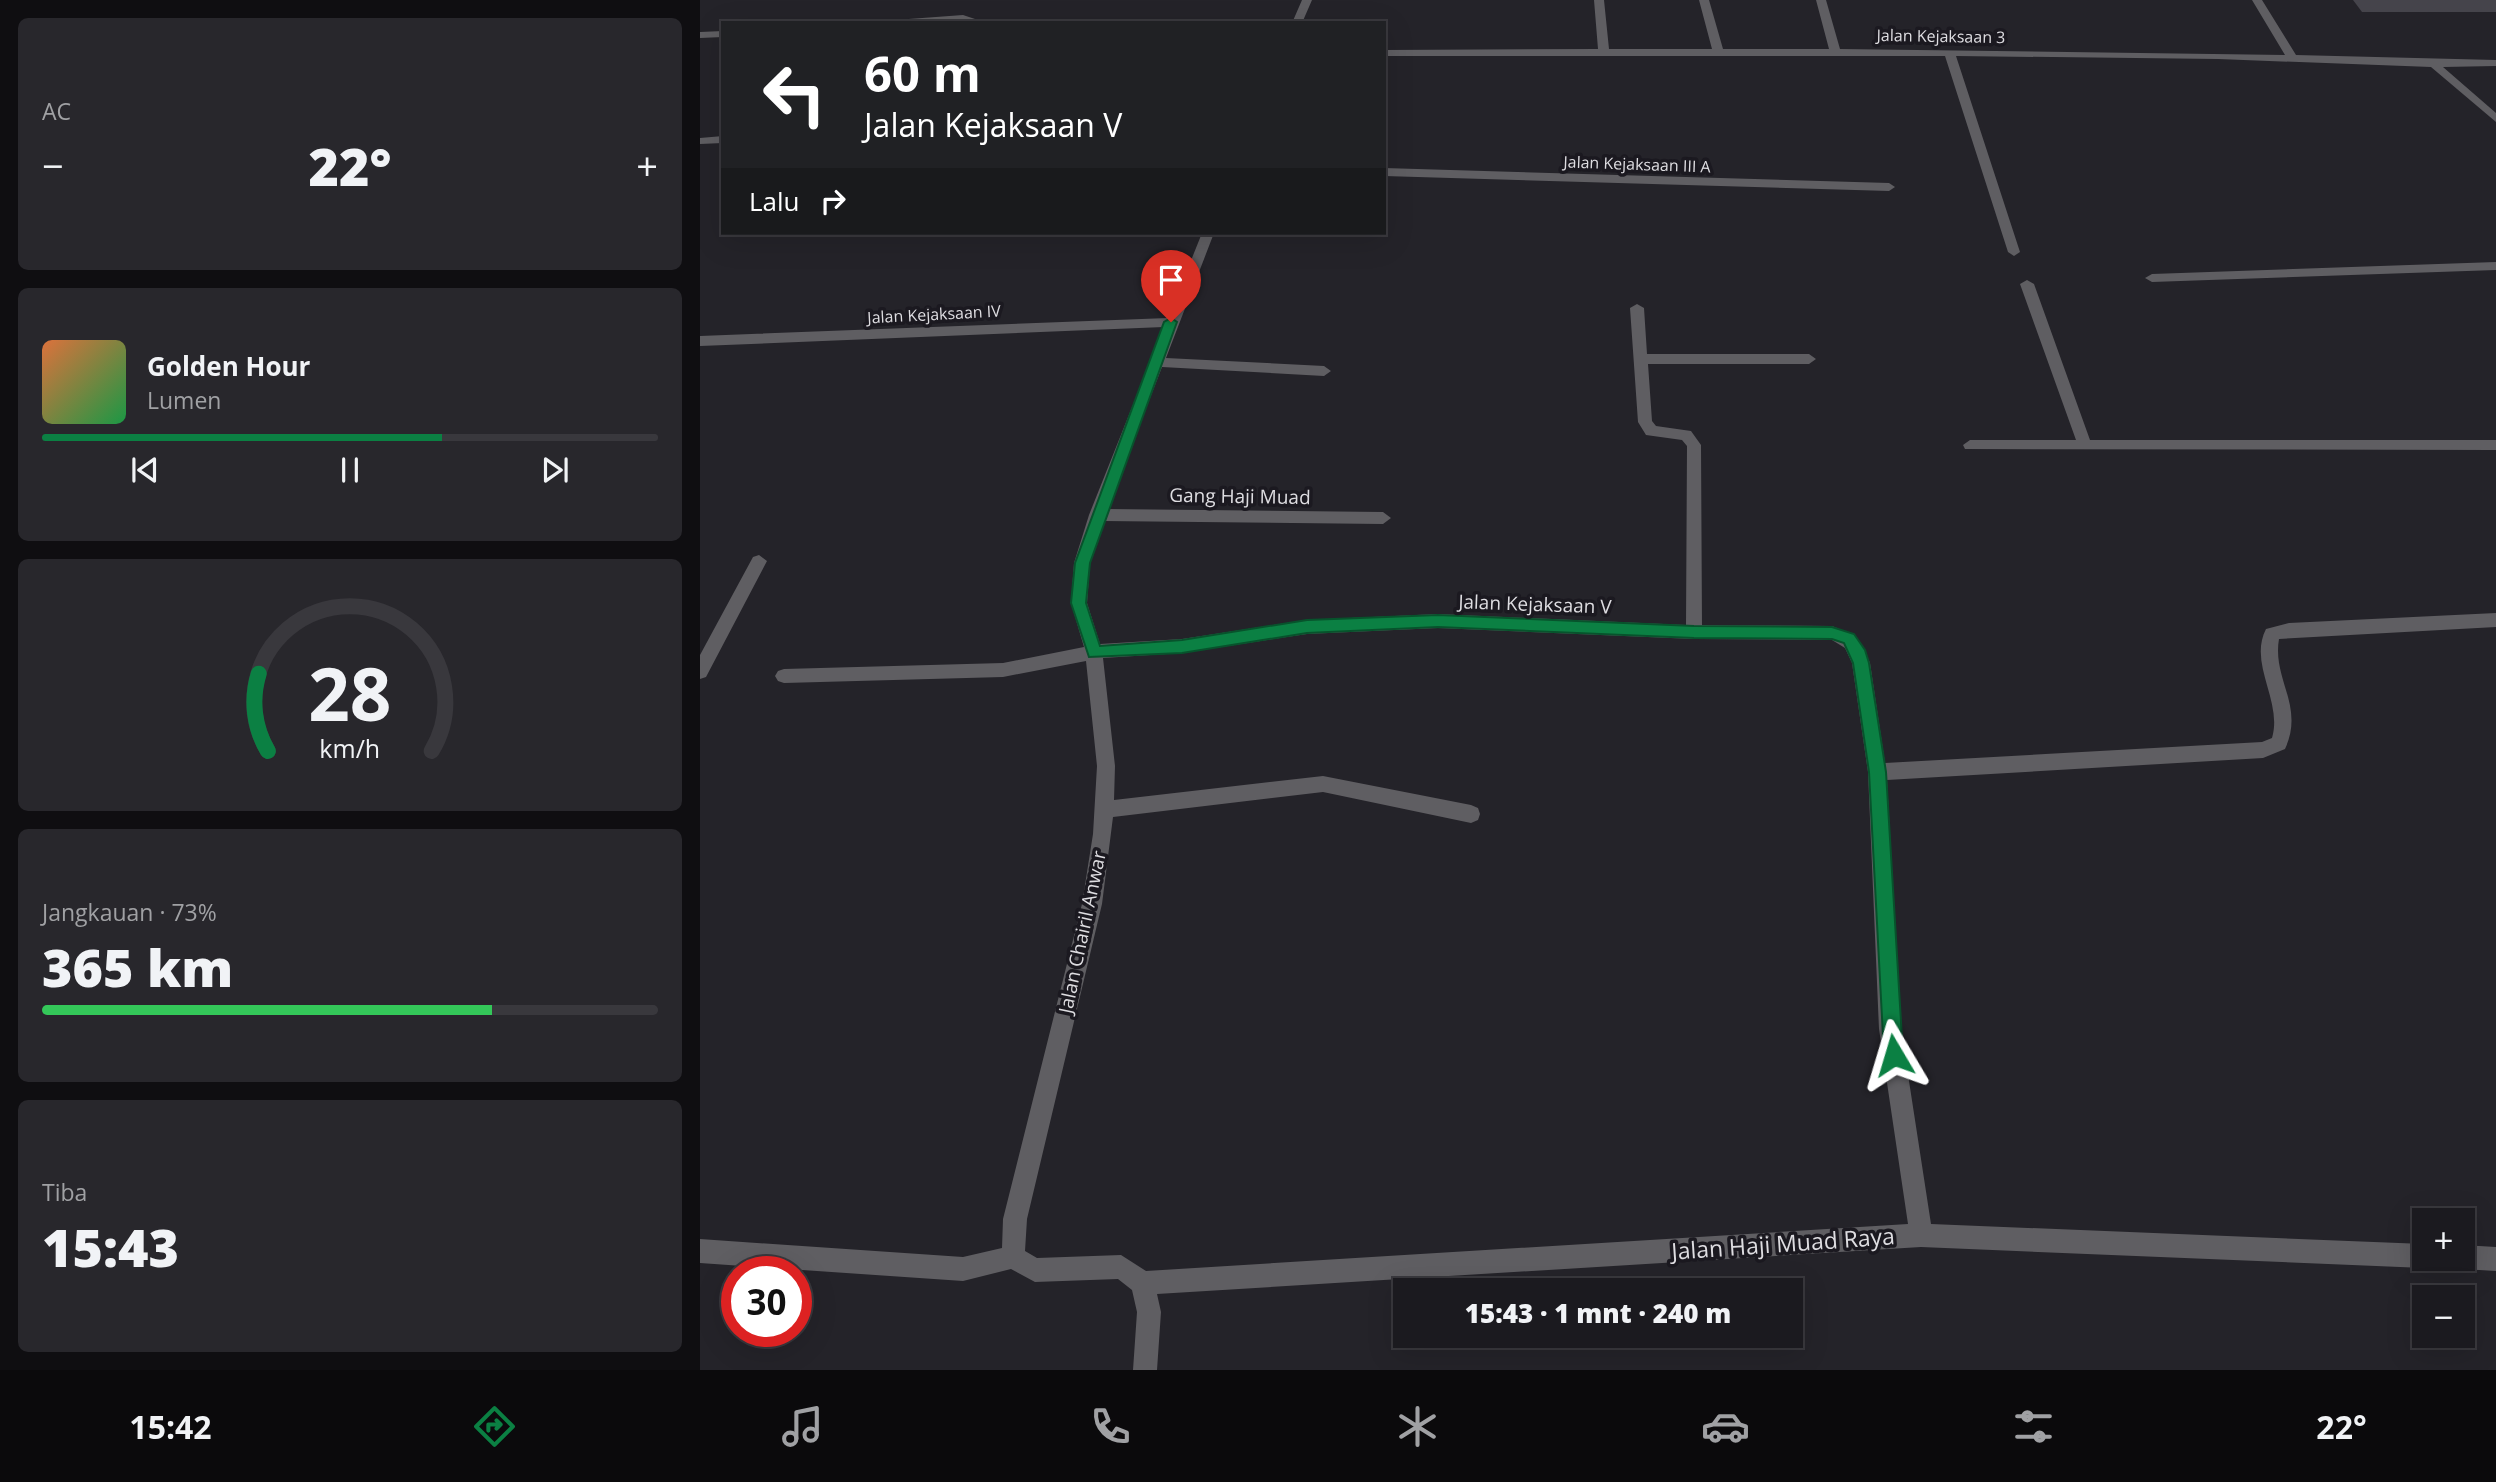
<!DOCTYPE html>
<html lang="id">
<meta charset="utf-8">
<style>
:root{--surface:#1b1a1f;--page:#28272c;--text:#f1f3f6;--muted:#a0a1a4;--line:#39383d;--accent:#0b8043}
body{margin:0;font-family:"Open Sans",sans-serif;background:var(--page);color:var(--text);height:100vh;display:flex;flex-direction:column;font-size:26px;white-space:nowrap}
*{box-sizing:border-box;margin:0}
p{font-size:23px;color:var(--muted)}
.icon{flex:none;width:38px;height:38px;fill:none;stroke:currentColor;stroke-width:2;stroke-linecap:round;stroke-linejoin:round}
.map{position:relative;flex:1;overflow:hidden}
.side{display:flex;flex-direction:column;gap:18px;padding:18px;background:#0f0e11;width:700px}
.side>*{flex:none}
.guide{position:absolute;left:21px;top:21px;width:665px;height:214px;border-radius:0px;box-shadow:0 7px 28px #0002,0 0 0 2px var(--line);background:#202124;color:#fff;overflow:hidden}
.controls{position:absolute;left:1712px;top:1208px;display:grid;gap:14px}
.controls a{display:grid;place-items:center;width:63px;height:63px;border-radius:0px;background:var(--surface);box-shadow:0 7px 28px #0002,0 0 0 2px var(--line);font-size:35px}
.speed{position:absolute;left:21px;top:1256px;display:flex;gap:14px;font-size:35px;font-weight:700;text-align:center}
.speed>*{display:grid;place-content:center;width:91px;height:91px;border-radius:50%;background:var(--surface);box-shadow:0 7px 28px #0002,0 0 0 2px var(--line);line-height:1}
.speed .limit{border:10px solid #d22;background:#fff;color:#111}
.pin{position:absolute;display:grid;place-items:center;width:60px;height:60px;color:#fff;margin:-72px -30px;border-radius:50% 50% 50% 0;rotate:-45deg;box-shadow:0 0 7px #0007}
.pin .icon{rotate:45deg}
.me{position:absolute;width:77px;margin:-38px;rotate:353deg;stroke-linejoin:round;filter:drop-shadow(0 0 5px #0008)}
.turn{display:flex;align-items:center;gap:24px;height:147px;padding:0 28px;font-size:32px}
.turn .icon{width:91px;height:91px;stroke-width:2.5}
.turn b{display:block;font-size:49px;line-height:60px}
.then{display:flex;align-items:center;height:66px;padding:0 28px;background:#0003;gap:14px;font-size:26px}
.big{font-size:52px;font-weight:800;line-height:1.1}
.side .widget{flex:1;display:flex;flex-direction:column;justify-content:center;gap:10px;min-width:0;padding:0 24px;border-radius:10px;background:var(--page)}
.side .dial{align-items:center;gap:0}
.dial svg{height:182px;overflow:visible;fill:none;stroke:var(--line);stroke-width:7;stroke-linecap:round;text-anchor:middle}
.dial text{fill:var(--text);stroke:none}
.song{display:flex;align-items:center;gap:21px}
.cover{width:84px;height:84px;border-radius:10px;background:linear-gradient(135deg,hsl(20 70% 55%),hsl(140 70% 35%))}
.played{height:7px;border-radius:4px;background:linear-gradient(90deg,var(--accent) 65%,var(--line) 65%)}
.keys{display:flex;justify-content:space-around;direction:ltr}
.heat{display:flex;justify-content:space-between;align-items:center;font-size:38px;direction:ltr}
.charge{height:10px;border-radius:5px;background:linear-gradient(90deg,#34c759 73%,var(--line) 0)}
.trip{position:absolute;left:693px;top:1278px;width:410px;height:70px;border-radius:0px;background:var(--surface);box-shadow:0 7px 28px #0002,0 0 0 2px var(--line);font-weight:800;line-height:70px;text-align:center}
.dock{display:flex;height:112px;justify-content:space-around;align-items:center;background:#0b0a0c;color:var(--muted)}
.dock .icon{width:49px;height:49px}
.dock .selected{color:var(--accent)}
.dock b{font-size:32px;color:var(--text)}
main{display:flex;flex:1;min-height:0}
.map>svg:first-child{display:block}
</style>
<main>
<section class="side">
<div class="widget"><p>AC</p>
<div class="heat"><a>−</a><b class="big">22°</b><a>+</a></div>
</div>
<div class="widget">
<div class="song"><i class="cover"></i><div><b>Golden Hour</b><p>Lumen</p></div></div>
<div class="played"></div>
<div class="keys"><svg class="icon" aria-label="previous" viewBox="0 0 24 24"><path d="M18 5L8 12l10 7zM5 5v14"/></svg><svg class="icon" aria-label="pause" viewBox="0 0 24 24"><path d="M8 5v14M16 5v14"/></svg><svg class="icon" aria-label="next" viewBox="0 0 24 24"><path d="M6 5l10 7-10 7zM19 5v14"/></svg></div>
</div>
<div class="widget dial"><svg viewBox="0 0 100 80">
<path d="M14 69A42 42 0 1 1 86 69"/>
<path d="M14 69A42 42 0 0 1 10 35" stroke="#0b8043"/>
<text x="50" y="56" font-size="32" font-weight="700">28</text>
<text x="50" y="72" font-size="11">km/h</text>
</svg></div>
<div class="widget"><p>Jangkauan · 73%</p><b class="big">365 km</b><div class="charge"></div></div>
<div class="widget"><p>Tiba</p><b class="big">15:43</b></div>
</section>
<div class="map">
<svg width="1796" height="1370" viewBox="0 0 1796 1370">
<rect width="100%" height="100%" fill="#242329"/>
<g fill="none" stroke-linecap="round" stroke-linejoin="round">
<path fill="#5f5e62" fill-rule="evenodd" d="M602,0h10l-10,23h-10z
M894,0h10l5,49h103l-13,-49h10l14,49h106l-13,-49h10l14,49 445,6 -33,-55h10l34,55 200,5v6l-53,1 53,46v9l-65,-55 -213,-8 -262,-3 64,196 -6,4 -6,-4 -63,-196h-561v-6l214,-1z
M263,15l24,8h-97l5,-3z
M23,31v6l-23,1v-6z
M23,136v7l-23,1v-6z
M684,168l505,15 6,4 -6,4 -505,-15z
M502,233h12l-48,125 158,8 7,5 -7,5 -162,-9 -55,142 276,3 8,6 -8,6 -280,-3 -13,42 -3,40 13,41 82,-5 125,-19 131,-6 248,11 1,-179 -5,-6 -36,-5 -8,-13 -8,-114 7,-4 7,4 3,46h162l7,5 -7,5h-161l4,57 4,5 35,5 10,14 1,180 130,1 22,9 9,12 7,16 15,100 377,-21 10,-4c11,-37 -24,-74 -6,-109l23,-6 207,-10v14l-217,12c-7,40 26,67 6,110l-22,9 -376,22 14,249 30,195 493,20v14h11l-3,6 -8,4 -503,-21 -764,47 4,18 -4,58h-24l4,-58 -5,-22 -14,-11 -83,3 -24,-13 -48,12 -263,-18v-24l263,18 39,-9 1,-29 79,-315 11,-70 4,-68 -11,-105 -83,16 -219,6 -6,-2 -3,-5 3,-5 6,-2 219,-6 81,-16 -13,-44 3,-40 15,-48 75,-188 -464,19v-10l468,-18zM738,628l256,11 138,1 13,8 7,15 16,109 11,257 29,195 -762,47 -25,-16 -84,3 -12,-7 2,-32 75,-315 11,-87 210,-25 148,31 7,-3 2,-6 -2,-6 -7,-3 -148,-29 -209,24 1,-34 -12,-108 79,-5 125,-19z
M1796,262v8l-344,12 -7,-4 7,-4z
M1327,280l7,4 56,156h406v10l-531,-1 -2,-4 7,-5h106l-56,-156z
M59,555l8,6 -61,116 -6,2v-24l53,-98z
M1762,1245l34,2v24l-34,-2 -8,-4 -3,-7h11z"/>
</g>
<path fill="#45444b" d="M1653,0h143v12h-134z"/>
<path fill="#0b8043" stroke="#07532c" stroke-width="2" d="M471,318l6,4 -87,241 -4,40 14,43 82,-6 125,-20 131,-5 256,11 138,1 22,7 11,16 4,13 17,109 17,283 -2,7 -7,3 -7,-3 -3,-7 -15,-283 -16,-109 -9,-20 -12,-4 -138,-1 -256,-11 -131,6 -125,20 -93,4 -18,-54 4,-40 89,-241z"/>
<g text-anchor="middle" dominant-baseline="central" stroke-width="7" stroke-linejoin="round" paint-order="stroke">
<g font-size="16" fill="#dedde1" stroke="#1b1920">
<text transform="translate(1241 36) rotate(1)">Jalan Kejaksaan 3</text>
<text transform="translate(937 164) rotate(2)">Jalan Kejaksaan III A</text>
<text transform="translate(234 314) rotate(-3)">Jalan Kejaksaan IV</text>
</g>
<g font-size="19" fill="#dedde1" stroke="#1b1920">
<text transform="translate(540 496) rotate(1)">Gang Haji Muad</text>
<text transform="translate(835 604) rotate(2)">Jalan Kejaksaan V</text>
<text transform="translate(382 932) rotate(-78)">Jalan Chairil Anwar</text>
</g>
<g font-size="23" fill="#dedde1" stroke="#1b1920">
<text transform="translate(1083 1243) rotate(-4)">Jalan Haji Muad Raya</text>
</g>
</g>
</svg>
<div class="controls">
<a>+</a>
<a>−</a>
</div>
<div class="speed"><div class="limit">30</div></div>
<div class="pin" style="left:471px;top:322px;background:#d93025"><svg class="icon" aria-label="arrive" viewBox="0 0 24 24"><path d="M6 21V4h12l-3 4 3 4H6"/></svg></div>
<svg class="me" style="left:1194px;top:1055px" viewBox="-20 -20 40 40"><path d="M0-17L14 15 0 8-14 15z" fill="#0b8043" stroke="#fff" stroke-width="4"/></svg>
<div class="trip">15:43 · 1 mnt · 240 m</div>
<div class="guide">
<div class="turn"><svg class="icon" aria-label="left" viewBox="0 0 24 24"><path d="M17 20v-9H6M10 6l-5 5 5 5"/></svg><div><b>60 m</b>Jalan Kejaksaan V</div></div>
<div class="then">Lalu<svg class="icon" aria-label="right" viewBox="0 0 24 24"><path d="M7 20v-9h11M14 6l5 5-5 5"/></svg></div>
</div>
</div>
</main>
<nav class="dock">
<b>15:42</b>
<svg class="icon selected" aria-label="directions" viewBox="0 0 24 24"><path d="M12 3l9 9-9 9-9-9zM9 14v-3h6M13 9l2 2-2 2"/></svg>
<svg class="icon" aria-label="music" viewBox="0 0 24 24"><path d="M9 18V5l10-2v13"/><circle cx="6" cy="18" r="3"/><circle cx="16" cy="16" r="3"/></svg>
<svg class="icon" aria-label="phone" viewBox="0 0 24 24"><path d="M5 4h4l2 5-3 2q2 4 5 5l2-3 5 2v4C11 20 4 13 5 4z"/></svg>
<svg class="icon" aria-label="climate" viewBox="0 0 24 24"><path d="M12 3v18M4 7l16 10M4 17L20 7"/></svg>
<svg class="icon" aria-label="car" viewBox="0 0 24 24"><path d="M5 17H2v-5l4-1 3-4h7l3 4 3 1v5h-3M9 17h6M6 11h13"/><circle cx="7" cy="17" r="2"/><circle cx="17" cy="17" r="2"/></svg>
<svg class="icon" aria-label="filters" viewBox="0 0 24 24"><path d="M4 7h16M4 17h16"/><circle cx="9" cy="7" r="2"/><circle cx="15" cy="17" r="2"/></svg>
<b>22°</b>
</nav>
